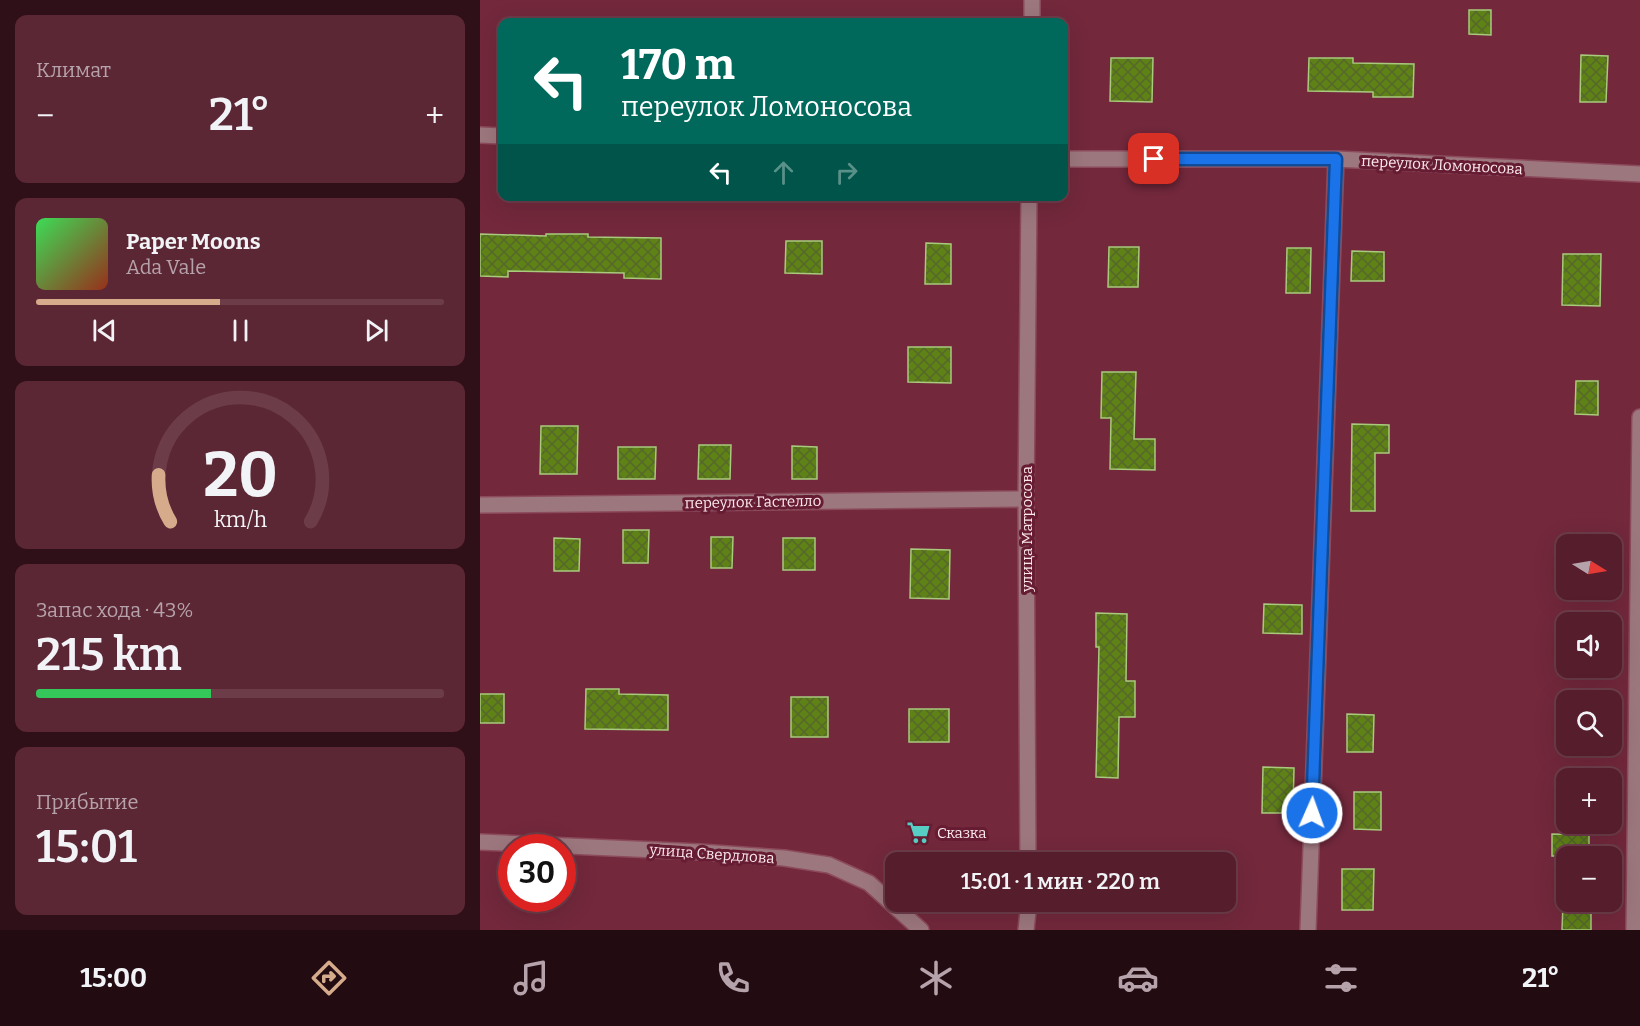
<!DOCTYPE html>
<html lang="ru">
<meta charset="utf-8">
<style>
:root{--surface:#561e2d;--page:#5c2735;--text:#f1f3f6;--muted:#b6a2aa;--line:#6c3c49;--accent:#d6ab8b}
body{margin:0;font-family:Bitter,serif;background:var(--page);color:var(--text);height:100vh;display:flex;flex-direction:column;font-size:22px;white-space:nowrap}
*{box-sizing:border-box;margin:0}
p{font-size:20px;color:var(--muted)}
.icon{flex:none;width:33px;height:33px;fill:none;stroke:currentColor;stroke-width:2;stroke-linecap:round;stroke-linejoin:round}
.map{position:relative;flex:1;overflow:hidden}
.drawer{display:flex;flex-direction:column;gap:15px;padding:15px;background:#2f1019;width:480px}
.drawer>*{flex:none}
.top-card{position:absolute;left:18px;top:18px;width:570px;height:183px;border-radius:12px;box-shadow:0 6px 24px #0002,0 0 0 2px var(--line);background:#00695c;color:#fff;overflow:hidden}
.needle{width:39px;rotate:101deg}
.controls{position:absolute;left:1076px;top:534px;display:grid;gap:12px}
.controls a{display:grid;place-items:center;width:66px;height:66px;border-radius:12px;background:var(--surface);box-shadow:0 6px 24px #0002,0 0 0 2px var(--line);font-size:30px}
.speed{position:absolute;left:18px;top:834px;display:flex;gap:12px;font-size:30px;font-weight:700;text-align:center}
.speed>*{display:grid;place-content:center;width:78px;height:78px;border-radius:50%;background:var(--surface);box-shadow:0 6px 24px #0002,0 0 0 2px var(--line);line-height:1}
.speed .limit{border:9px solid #d22;background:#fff;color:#111}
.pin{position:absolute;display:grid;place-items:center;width:51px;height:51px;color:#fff;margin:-26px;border-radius:12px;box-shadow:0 3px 9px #0006}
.me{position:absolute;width:66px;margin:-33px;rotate:2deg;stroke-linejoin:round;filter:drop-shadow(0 0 4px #0008)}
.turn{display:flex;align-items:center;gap:21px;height:126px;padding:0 24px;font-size:27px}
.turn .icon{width:78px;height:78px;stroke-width:2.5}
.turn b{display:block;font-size:42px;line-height:51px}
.lanes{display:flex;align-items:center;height:57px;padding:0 24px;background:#0003;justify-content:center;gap:30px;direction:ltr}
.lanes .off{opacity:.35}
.big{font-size:45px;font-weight:600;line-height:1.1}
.drawer .card{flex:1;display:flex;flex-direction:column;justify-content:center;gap:9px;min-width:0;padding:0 21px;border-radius:12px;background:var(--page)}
.drawer .dial{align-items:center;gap:0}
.dial svg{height:156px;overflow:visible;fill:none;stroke:var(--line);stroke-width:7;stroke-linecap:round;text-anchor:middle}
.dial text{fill:var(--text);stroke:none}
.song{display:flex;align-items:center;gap:18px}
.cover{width:72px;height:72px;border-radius:9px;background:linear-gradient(135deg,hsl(130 70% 55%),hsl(10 70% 35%))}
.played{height:6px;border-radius:3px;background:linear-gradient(90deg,var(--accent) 45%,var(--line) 45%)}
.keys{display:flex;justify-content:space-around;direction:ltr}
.heat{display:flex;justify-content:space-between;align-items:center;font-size:33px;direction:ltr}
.charge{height:9px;border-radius:4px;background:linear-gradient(90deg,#34c759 43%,var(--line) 0)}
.trip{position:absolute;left:405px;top:852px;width:351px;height:60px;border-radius:12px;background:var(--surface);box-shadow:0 6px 24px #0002,0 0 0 2px var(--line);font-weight:600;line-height:60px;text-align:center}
.dock{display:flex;height:96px;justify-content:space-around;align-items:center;background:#220c12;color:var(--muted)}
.dock .icon{width:42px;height:42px}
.dock .selected{color:var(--accent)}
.dock b{font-size:27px;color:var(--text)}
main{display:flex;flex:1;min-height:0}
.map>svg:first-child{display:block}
</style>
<main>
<section class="drawer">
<div class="card"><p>Климат</p>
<div class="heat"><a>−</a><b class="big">21°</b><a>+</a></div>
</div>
<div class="card">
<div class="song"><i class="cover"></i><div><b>Paper Moons</b><p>Ada Vale</p></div></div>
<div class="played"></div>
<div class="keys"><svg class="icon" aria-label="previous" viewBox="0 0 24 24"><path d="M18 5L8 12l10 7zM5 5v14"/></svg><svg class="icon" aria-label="pause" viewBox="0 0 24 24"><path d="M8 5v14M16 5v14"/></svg><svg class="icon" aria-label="next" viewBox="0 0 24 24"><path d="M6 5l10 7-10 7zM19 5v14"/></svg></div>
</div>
<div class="card dial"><svg viewBox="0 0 100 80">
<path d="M14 69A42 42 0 1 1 86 69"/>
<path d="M14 69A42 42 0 0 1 8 45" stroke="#d6ab8b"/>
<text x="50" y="56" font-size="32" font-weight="700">20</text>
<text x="50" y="72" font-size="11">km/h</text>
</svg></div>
<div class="card"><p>Запас хода · 43%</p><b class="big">215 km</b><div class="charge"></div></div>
<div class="card"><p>Прибытие</p><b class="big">15:01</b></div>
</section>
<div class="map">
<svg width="1160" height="930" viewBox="0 0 1160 930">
<defs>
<pattern id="building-cross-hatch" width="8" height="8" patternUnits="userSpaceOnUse" patternTransform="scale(1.5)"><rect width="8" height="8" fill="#5f8216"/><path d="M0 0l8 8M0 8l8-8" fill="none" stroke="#56672c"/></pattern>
</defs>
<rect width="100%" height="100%" fill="#73283c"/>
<path fill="url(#building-cross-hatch)" stroke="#a9c97d" stroke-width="1.5" d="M989,10h22v25l-22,-1z
M1101,55l27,1 -2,46h-26z
M631,58h42l-1,44 -42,-1z
M829,58h44v5l61,1 -1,33h-40v-5l-65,-1z
M0,234l66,2v-2h42v3l73,1v41l-37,-1v-5l-116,-2v6l-28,-1z
M306,241h36v33l-37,-1z
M446,243l25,1v40h-26z
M629,247h30l-1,40h-30z
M807,248h24l-1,45h-24z
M872,251l32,1v29h-33z
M1083,254h38l-1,52 -38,-1z
M428,347h43v36l-43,-1z
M622,372h34l-2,67h21v31l-45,-1 1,-51h-10z
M1096,381h22v34l-23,-1z
M872,424l37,1v28h-14v58h-24z
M61,426h37l-1,48h-37z
M219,445h32l-1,34h-32z
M312,446l25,1v32h-25z
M138,447h38l-1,32h-37z
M143,530h26l-1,33h-25z
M231,537h22l-1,31h-21z
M74,538l26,1 -1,32h-25z
M303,538h32v32h-32z
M431,549l39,1 -1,49 -39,-1z
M784,604l38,1v29l-39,-1z
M616,613l31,1 -1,67h9v36h-16l-1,61 -22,-1 3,-130h-3z
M106,689h33v5l49,1v35l-83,-1z
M0,694h24v29h-24z
M311,697h37v40h-37z
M429,709h40v33h-40z
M867,714l27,1 -1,37h-26z
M783,767l31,1 -1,45h-31z
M874,792h27v38l-27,-1z
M1072,834l37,1v21h-37z
M862,869h32l-1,41h-31z
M1083,904h28v26h-29z"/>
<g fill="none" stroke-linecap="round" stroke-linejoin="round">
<defs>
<path id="minor" d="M552,22v-22
M0,135l22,1
M584,159h272l304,15
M0,505l546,-6
M0,842l220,10 84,6 45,7 40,18 52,47
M548,862l-2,-363 3,-303
M546,930l3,-28
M828,930l28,-771
M1154,930l6,-513"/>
</defs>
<use href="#minor" stroke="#8c4b5c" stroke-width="18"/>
<use href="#minor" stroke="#9d777e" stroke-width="15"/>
</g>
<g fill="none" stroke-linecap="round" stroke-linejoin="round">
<defs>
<path id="route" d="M674,159h182l-24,654"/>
</defs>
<use href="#route" stroke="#114b97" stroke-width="15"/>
<use href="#route" stroke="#1a73e8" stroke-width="10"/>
</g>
<defs>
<symbol id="supermarket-bare" viewBox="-9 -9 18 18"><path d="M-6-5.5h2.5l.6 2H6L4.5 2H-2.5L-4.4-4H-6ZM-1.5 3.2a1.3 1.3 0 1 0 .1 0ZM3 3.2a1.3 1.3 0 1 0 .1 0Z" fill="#56cec3" stroke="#661c32" stroke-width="2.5" paint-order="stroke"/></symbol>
</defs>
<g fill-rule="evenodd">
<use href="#supermarket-bare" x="422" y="816" width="33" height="33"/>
</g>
<g text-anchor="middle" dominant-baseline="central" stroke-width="6" stroke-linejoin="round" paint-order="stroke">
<g font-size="15" fill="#fce9ec" stroke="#661c32">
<text transform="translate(962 165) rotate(3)">переулок Ломоносова</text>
<text transform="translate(273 502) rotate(-1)">переулок Гастелло</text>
<text transform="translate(547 529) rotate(-90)">улица Матросова</text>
<text transform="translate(232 854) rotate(4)">улица Свердлова</text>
</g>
<g font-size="15" fill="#fce9ec" stroke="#661c32" text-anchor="start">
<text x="457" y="833">Сказка</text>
</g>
</g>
</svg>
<div class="controls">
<a><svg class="needle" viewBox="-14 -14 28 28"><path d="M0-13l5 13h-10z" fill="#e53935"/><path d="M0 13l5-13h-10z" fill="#b6a2aa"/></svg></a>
<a><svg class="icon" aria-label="sound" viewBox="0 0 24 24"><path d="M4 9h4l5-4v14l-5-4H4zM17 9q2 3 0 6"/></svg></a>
<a><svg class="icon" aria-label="search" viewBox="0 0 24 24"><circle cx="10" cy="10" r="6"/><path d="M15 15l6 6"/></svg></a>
<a>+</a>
<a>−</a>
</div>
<div class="speed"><div class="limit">30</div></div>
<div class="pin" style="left:674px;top:159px;background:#d93025"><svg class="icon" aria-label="arrive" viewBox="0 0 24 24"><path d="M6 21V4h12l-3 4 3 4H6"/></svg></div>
<svg class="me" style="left:832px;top:813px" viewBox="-20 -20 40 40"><circle r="17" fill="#1a73e8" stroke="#fff" stroke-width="3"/><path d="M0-11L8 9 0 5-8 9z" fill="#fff"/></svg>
<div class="trip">15:01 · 1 мин · 220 m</div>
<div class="top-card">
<div class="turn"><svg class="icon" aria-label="left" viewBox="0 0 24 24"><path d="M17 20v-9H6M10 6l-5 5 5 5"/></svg><div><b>170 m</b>переулок Ломоносова</div></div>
<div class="lanes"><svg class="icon" aria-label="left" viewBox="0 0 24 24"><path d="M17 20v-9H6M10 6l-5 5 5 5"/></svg><svg class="icon off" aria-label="ahead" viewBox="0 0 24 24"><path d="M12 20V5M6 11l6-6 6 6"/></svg><svg class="icon off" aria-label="right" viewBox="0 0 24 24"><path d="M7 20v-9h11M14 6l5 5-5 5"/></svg></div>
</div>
</div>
</main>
<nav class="dock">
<b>15:00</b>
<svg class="icon selected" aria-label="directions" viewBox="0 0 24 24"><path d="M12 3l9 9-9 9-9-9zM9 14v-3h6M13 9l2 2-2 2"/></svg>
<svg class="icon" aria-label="music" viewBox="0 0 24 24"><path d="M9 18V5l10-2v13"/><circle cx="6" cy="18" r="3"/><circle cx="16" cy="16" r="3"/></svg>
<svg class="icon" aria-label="phone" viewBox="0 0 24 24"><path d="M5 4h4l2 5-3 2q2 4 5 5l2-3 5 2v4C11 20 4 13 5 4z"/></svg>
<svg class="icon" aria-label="climate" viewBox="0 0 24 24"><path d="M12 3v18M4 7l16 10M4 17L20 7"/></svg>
<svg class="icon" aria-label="car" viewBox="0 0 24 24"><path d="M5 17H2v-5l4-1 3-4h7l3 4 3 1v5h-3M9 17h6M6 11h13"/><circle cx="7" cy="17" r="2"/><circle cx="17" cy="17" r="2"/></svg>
<svg class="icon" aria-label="filters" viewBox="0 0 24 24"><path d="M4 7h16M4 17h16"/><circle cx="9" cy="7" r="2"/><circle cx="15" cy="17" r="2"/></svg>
<b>21°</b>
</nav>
